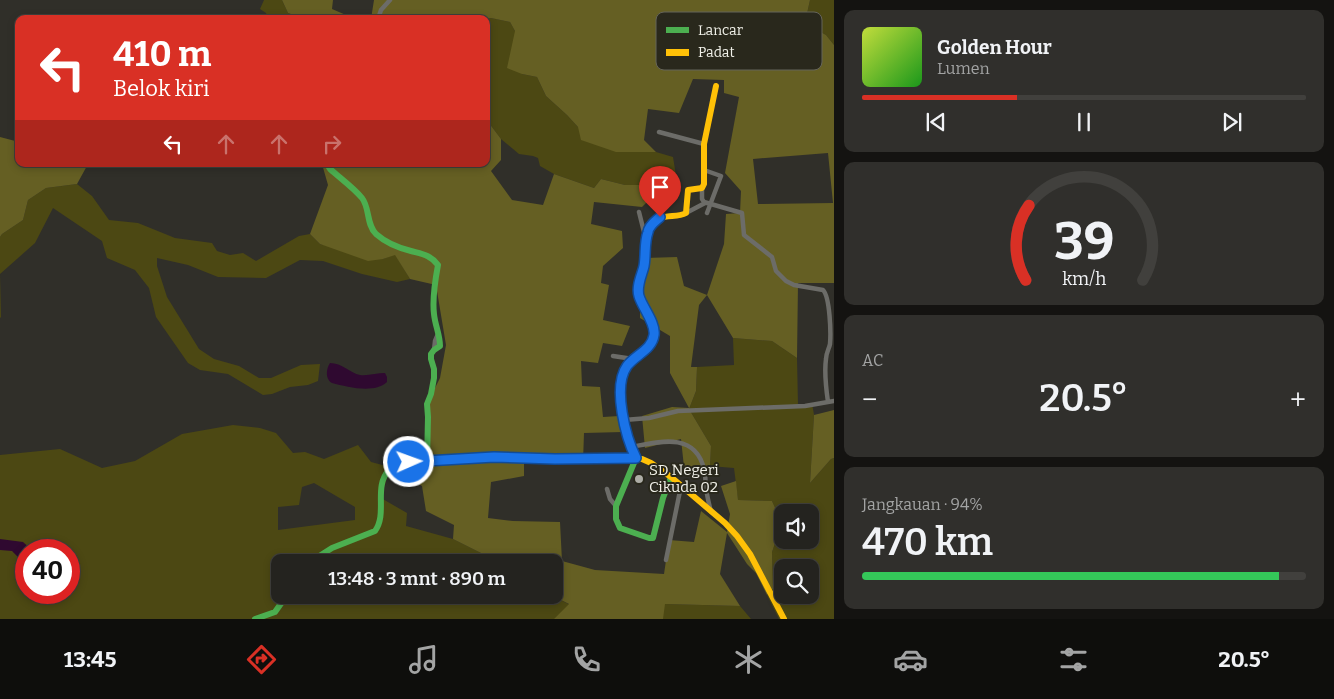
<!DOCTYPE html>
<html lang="id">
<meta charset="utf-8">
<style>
:root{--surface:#24231f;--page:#302f2c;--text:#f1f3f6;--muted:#a3a4a4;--line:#41403d;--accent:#d93025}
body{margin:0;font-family:Bitter,serif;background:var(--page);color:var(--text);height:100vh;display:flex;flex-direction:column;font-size:19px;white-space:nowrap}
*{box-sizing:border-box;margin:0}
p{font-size:16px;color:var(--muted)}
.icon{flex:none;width:28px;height:28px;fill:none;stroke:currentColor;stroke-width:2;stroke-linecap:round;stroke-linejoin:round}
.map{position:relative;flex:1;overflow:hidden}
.panel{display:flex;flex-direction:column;gap:10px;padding:10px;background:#141311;width:500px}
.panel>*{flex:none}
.top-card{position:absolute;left:15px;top:15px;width:475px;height:152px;border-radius:10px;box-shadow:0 2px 8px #0003,0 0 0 1px var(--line);background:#d93025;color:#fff;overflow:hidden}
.tools{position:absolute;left:774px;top:504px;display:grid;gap:10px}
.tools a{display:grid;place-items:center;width:45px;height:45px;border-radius:10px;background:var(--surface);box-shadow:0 2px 8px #0003,0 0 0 1px var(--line);font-size:25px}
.speed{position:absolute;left:15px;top:539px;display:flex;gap:10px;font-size:25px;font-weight:700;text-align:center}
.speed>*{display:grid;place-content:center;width:65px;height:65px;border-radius:50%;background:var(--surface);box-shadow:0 2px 8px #0003,0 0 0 1px var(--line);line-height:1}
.speed .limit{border:8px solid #d22;background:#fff;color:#111}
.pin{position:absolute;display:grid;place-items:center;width:42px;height:42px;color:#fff;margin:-51px -21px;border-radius:50% 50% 50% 0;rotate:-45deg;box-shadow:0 0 5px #0007}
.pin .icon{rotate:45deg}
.me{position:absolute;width:55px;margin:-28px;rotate:88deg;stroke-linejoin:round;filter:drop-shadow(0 0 4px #0008)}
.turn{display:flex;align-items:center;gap:18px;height:105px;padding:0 15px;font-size:22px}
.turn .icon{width:65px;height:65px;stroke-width:2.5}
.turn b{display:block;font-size:35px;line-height:42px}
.lanes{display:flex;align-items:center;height:48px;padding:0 15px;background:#0003;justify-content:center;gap:25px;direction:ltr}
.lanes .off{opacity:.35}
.big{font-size:38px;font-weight:600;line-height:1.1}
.panel .tile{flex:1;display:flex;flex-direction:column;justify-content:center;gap:8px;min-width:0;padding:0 18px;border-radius:10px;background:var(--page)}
.panel .dial{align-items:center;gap:0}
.dial svg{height:130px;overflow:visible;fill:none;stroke:var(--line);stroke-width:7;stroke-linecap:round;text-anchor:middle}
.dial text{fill:var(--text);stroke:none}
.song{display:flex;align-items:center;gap:15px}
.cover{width:60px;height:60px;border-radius:8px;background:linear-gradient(135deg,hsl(70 70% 55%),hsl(120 70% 35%))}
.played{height:5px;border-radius:2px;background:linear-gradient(90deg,var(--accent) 35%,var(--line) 35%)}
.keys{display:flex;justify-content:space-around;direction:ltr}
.heat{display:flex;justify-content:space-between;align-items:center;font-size:28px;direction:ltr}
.charge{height:8px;border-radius:4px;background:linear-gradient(90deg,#34c759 94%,var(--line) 0)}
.trip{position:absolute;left:271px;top:554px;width:292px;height:50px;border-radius:10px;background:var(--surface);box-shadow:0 2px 8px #0003,0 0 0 1px var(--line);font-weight:600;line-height:50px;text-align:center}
.tab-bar{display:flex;height:80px;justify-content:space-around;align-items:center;background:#0e0e0c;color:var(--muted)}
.tab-bar .icon{width:35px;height:35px}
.tab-bar .current{color:var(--accent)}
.tab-bar b{font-size:22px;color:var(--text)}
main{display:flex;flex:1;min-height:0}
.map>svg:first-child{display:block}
</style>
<main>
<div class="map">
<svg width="834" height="619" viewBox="0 0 834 619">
<rect width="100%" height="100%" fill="#302f29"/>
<path fill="#4c4813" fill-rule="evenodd" d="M264,0h18l6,13 17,6h-37l-2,-6 -6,-4z
M810,0h24v45l-8,-10 -9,-5 -11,-12z
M491,18l19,4 5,9 7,43 15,3 9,19 21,19 11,12 64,24 14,1 17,5 3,19 -12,9h-39l-24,-6 -7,9 -40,-14 -14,-8 -2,-8 -5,-2 -14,-2 -18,-15 -15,-20v-100z
M77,184l15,12 17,24 29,3 37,15 37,5 5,8 13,4 13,-2 13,8 43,-25 11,-2 10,10 63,15 12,-5 15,25 -13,3 -35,-8 -39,-13 -23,-1 -34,18 -48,-1 -30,-12 -31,-7v8l10,31 32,52 15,10 25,7 20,12h12l30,-13 19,-1 -2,17 -10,4 -18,2 -18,7 -9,1 -35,-21 -28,-4 -12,-7 -32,-46 -7,-29 -14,-18 -28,-12 -5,-17 -49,-33 -18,35 -35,31 1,43 -1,1v-81l2,-3 21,-14 5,-20 18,-12z
M733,338l39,3 25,17 1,47 14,-2 2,12 -4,68 21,-24 3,-1v161h-55l-12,-24 6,-6 -1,-37 10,-29 -10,-22 -34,-1 -4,-32 -24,-2 1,-20 -22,-37 7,-18 1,-24 37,-2zM782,512h28v28h-28zM782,568h28v27h-28z
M233,425l27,3 16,5 17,20 12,-1 19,7 34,-14 13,17 19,5 -9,31 26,15 -1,13 47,13 34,17 33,5 1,1h-241v33h271l44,23 70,-14 75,2 11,13h-751v-164l60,-6 42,19 33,-7 47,-27zM314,483l41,24v13l-77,10v-23l21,-2 3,-18zM26,550h43v42h-43z"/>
<path fill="#655f23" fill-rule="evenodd" d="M282,0h51l-1,9 14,6 -1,4h-40l-17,-6z
M374,0h436l-4,18 11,12 9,5 8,10v238h-36l-1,75 -25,-17 -39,-3 -26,-43 -8,10 -8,62h6l-1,24 -7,18 22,37 -1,20 -26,1 -3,-28 -36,9 -3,-32 30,-9 17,1 -19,-35v-37l-30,-18v-12l-5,-17 10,-31 32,-1 7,29 23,9 17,-51 2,-30 14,-1 1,-22 -16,-18 14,-76 -15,-4v-13l-31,-1 -14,34 -31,-4 -4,31 12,12h-40l-35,-12 -3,-13 -11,-12 -21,-19 -9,-19 -15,-3 -15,-6 8,-37 -5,-9 -19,-4 -5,1h-115zM828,153l5,50 -75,1 -5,-45z
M486,119l15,20v21l-10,11 21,29 31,5 11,-31 40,14 7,-9 24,6h39l-22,22 -48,-5 -3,22 31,7 1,17 -20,18 -2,17 8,2 -6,35 27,6 -8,20 -19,-3 -5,20 -17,-2 1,25 18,1 3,30 16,-1 4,16 -39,1 -1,29h-59v14l-33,6 -3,36 25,3 47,1 2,39 33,9 69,4 5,-34 25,2 7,-31 26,21 3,-18 -9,-28 15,-5 2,19 34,1 10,22 -10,29 1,37 -6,6 -11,-22 -9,-9 -20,-31 -7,41 20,32 -75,-2 -2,15h-109l15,-15 -18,-9h4v-33h-34l-1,-1 -33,-5 -34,-17 1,-14 -28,-14 -4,-25 -32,-19 38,-5v-60l12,-24 6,-33 -10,-60 -26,-6 -15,-24 -12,4 -15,2 -48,-17 -10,-10 18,-49 -6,-21h164z
M0,137l19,5v22h69l-11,20 -31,4 -18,12 -5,20 -21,14 -2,3z
M834,410v48l-3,1 -21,24 4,-68z"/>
<path fill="#2f0930" d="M330,363c12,0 20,10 30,12 8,1 17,-2 25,-2l2,4v5c-13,12 -39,5 -55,1 -7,-4 -6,-14 -2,-20z
M0,539l23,3 9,8h-6v21l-7,-13 -7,-7 -12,-1z"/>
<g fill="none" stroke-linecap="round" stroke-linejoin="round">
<path stroke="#6c6c68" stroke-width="4.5" d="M378,19l3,-9 9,-10
M659,132l45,12
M704,170l17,6 -14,37
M702,188v11l2,3 38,11 2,22 28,22 4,14 10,10 8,4 29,5c7,7 8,43 7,54 -1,5 -4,9 -4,15 -2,14 0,29 2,43
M639,212l5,20 3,4
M686,213l19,-10
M434,350l1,-9 3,-7
M613,356l20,3
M624,420l25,-2 29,-7 127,-5 29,-5
M631,447c27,-5 64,-16 73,22 2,6 1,13 2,19 1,8 3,16 5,24
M607,489l3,10 6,7
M666,560l15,-74"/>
<path stroke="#4caf50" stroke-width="6" d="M327,164l3,5c10,9 24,19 32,29 8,10 4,26 14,36 9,8 23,14 35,17 11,3 20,4 27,14 -3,16 -6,33 -4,49 1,11 6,21 6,32l-6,4 -3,4v5l3,10v9l-3,16 -4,10 1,13 -1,45
M638,289c1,17 19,31 16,48 -3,12 -15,17 -23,25 -22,21 -5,72 5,96l-20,48v13l4,9 29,10h4l10,-40 8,-21
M310,562l22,-14 43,-17c13,-18 -2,-44 14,-61 3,-3 7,-5 10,-7l95,-6 105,2
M255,619l20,-7 12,-17"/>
<path stroke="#ffc107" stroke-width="6" d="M638,289c1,-8 4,-15 5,-23 4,-17 -2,-37 16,-47 8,-5 18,-1 27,-6l2,-23 14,-2 2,-4v-40l12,-58
M599,459h43l9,4 20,14 54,46 12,13 13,18 34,65"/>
</g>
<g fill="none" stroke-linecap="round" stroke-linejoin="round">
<defs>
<path id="route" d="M409,462l85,-5 61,2 81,-1c-10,-20 -24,-71 -9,-92 8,-11 25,-16 27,-31 2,-12 -12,-28 -15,-39 -3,-10 3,-21 5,-30 2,-11 0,-23 4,-34 1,-7 8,-11 12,-15"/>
</defs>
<use href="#route" stroke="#114b97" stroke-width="12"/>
<use href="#route" stroke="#1a73e8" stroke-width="9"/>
</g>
<circle fill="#adada6" stroke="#29281c" stroke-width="2" cx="639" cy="479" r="5"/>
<g text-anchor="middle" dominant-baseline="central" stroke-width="4" stroke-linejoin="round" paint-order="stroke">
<g font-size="15" fill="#f1f1e9" stroke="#29281c" text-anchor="start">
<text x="649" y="470">SD Negeri<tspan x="649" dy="17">Cikuda 02</tspan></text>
</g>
</g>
<rect x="656" y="12" width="166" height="58" rx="8" fill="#29281c" stroke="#65645a" stroke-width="1"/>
<rect x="666" y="27" width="23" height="6" fill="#4caf50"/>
<rect x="666" y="49" width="23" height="7" fill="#ffc107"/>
<g font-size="14" fill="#f1f1e9">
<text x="698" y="35">Lancar</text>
<text x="698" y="57">Padat</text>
</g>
</svg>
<div class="tools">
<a><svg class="icon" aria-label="sound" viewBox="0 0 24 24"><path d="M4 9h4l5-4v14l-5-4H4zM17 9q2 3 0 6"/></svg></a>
<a><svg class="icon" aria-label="search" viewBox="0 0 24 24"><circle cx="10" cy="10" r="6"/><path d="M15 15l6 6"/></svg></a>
</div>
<div class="speed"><div class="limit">40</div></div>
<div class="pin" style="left:660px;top:217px;background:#d93025"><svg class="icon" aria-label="arrive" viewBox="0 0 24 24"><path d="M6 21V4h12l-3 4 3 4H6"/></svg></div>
<svg class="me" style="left:409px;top:462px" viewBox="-20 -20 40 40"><circle r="17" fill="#1a73e8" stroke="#fff" stroke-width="3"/><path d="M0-11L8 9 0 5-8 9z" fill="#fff"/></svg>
<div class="trip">13:48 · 3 mnt · 890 m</div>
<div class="top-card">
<div class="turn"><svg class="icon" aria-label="left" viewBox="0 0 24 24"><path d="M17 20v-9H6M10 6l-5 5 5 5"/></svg><div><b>410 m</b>Belok kiri</div></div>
<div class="lanes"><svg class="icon" aria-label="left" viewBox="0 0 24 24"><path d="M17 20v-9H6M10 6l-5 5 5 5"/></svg><svg class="icon off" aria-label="ahead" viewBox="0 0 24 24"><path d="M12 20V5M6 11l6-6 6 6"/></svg><svg class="icon off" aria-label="ahead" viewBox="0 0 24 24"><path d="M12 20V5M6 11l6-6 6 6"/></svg><svg class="icon off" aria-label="right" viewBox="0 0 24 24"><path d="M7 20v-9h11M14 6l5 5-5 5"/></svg></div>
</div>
</div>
<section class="panel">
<div class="tile">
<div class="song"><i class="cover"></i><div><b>Golden Hour</b><p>Lumen</p></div></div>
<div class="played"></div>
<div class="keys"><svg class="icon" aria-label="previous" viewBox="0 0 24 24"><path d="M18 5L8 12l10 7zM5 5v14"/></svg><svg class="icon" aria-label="pause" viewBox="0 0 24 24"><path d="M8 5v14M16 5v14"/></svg><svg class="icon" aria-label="next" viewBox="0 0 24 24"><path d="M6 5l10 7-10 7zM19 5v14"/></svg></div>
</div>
<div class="tile dial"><svg viewBox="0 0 100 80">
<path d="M14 69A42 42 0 1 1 86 69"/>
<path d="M14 69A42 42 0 0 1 16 23" stroke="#d93025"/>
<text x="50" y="56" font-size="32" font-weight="700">39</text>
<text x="50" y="72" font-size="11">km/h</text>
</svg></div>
<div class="tile"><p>AC</p>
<div class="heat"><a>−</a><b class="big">20.5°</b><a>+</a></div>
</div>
<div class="tile"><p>Jangkauan · 94%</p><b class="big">470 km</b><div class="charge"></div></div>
</section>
</main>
<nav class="tab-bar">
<b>13:45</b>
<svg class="icon current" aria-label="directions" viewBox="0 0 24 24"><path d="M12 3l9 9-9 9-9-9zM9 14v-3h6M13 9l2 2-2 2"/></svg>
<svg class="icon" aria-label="music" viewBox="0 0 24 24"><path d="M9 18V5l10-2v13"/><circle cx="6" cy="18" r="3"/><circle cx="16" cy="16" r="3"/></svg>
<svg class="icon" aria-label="phone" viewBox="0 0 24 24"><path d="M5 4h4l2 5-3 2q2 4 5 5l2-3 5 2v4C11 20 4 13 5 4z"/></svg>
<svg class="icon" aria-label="climate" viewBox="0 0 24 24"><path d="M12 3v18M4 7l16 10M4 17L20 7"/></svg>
<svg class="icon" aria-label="car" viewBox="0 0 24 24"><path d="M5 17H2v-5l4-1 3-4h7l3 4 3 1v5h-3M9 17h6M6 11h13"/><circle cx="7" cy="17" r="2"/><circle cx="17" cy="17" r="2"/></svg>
<svg class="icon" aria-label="filters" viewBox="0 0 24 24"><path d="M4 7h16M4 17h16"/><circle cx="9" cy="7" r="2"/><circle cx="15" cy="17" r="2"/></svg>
<b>20.5°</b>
</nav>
